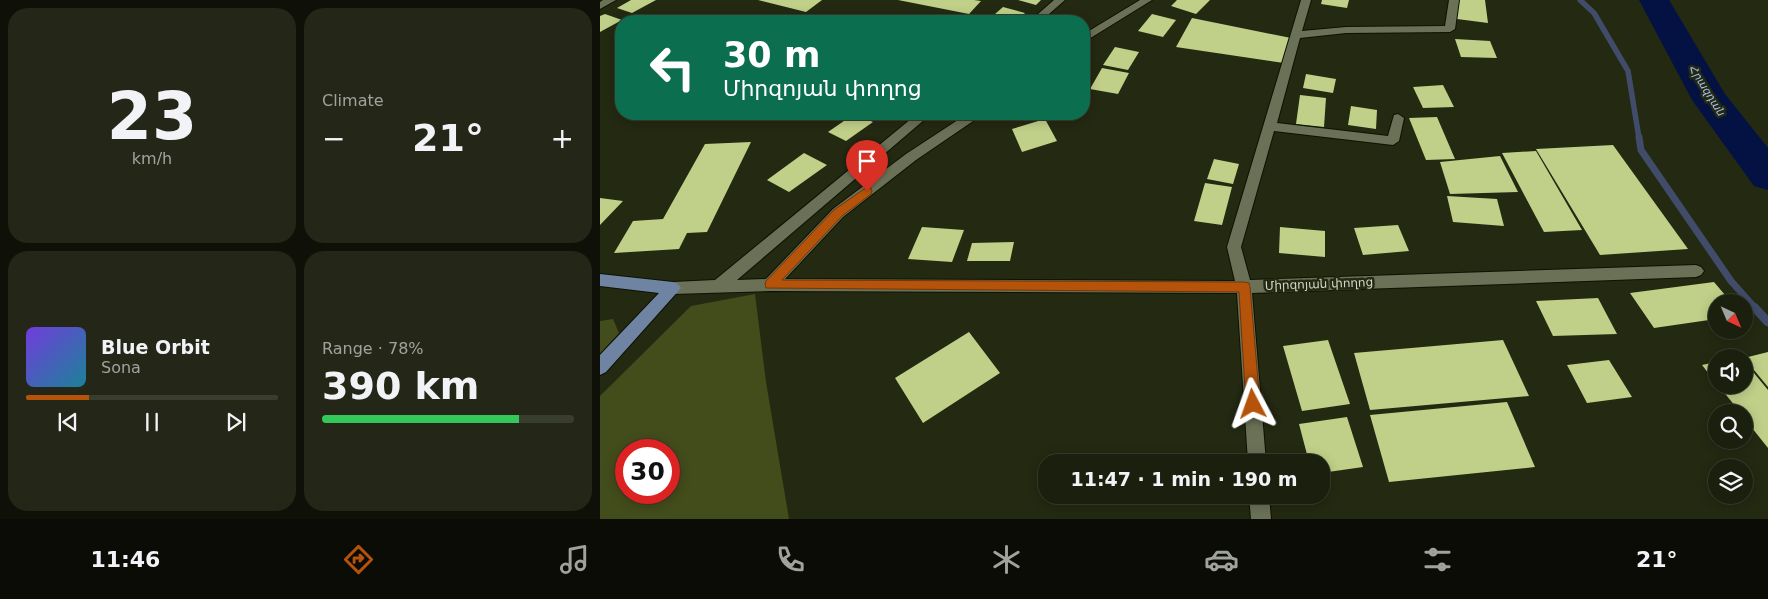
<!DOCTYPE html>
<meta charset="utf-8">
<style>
:root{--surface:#1b1f0e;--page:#242717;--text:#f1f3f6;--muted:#a0a29e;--line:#393d2e;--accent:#b45309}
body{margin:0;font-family:"DejaVu Sans","Noto Sans Armenian",sans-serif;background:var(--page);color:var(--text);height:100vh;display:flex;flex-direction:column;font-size:19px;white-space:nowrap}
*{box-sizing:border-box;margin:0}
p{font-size:16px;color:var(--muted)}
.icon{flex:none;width:28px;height:28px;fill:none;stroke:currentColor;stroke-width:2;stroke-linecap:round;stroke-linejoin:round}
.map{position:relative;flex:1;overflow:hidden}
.panel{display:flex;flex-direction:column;gap:8px;padding:8px;background:#0f1108;width:600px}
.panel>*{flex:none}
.top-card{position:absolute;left:15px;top:15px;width:475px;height:105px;border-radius:20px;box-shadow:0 2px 12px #0003,0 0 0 1px var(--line);background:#0b6e4f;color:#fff;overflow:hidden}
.needle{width:32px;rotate:136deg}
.controls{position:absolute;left:1108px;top:294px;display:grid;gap:10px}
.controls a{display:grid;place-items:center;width:45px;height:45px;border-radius:50%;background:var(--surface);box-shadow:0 2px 12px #0003,0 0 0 1px var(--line);font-size:25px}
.speed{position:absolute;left:15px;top:439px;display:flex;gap:10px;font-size:25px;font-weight:700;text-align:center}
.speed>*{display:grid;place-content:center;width:65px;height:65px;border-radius:50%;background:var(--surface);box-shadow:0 2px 12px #0003,0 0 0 1px var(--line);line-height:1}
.speed .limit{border:8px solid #d22;background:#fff;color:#111}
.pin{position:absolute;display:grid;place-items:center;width:42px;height:42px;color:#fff;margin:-51px -21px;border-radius:50% 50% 50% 0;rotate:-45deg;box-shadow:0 0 5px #0007}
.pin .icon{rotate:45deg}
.me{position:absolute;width:55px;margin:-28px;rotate:356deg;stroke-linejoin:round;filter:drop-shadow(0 0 4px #0008)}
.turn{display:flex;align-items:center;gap:18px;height:105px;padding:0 25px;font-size:22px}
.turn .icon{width:65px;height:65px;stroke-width:2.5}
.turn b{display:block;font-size:35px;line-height:42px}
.big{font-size:38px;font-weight:600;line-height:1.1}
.panel .tile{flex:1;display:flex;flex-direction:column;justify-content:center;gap:8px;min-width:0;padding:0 18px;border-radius:20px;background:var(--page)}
.panel .dial{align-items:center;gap:0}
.dial b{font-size:65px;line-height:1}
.song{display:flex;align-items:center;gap:15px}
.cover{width:60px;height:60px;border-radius:8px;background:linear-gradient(135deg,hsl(260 70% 55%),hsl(190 70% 35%))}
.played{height:5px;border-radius:2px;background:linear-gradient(90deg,var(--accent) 25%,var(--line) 25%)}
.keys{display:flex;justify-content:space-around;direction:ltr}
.heat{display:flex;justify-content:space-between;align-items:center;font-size:28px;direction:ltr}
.charge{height:8px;border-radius:4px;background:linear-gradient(90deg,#34c759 78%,var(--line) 0)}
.panel .tiles{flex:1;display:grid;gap:8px;grid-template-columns:repeat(2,1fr)}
.trip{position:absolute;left:438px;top:454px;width:292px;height:50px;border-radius:20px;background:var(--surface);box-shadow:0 2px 12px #0003,0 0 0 1px var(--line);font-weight:600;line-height:50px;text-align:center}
.tab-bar{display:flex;height:80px;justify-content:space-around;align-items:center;background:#0b0c06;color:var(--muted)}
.tab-bar .icon{width:35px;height:35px}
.tab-bar .active{color:var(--accent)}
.tab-bar b{font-size:22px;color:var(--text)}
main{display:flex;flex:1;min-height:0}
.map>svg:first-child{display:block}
</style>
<main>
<section class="panel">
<div class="tiles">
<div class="tile dial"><b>23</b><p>km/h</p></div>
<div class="tile"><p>Climate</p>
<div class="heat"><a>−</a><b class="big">21°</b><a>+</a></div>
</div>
<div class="tile">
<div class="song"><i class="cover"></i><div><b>Blue Orbit</b><p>Sona</p></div></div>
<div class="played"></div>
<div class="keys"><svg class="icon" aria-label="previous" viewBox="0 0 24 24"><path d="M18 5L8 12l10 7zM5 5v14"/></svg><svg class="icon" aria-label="pause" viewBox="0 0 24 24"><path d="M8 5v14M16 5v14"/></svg><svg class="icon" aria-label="next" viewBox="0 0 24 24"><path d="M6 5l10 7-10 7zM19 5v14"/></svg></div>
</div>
<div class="tile"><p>Range · 78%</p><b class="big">390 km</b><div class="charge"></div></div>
</div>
</section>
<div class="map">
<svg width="1168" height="519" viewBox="0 0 1168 519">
<rect width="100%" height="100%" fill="#242912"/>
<path fill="#434c1b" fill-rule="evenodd" d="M155,294l11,88 23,137h-189v-123l91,-90zM26,450h43v42h-43z
M13,319l6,14 -19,21v-33z"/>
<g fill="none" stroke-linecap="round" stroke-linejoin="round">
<path stroke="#414c6b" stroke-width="5.5" d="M980,0l14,13 34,58 11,67"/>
<path stroke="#414c6b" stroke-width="7" d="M1039,137l2,13 90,131 24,27"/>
<path stroke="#414c6b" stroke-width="9" d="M1154,307l14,15"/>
<path fill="#031143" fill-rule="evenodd" d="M1039,0h30l56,94 43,54v42l-14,-4 -62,-86z"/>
</g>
<path fill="#c0d088" d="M31,0h25l-24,13 -15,-5z
M158,0h64l-16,12z
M298,0h76l7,1 -12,13z
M418,0h23l-5,5z
M577,0h33l-14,14 -25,-8z
M722,0h27l-2,8 -26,-4z
M856,0h29l3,23 -31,-4z
M403,7l22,6 -9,8h-29z
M5,14l17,6 -22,12v-16z
M552,14l24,6 -13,17 -25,-6z
M592,18l99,20 -7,25 -108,-16z
M855,39l35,2 7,17 -36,-1z
M515,47l24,5 -11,18 -25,-5z
M502,68l27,5 -11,21 -28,-5z
M706,74l30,5 -3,14 -30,-5z
M843,85l11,22 -31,1 -10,-21z
M700,95l26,3 -2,29 -28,-3z
M751,106l26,4 -1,19 -28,-4z
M254,114l19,8 -27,19 -18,-9z
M837,117l18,42 -29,1 -17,-42z
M445,119l12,22 -35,11 -10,-23z
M151,142l-44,90 -20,1 -8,16 -65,4 19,-32 30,-2 42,-75z
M1013,145l75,104 -88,6 -64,-106z
M936,151l46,79 -38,2 -42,-79z
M204,153l23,12 -38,27 -22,-12z
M900,156l18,36 -68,2 -10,-32z
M614,159l25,5 -6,20 -26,-5z
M605,183l27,4 -10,38 -28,-4z
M847,196l50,3 7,27 -51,-4z
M0,198l23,3 -23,24z
M798,225l11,26 -46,4 -9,-27z
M322,227l42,3 -12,32 -44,-3z
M680,227l45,4v26l-46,-4z
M414,242l-4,19h-43l5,-18z
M1114,282l17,20h-15v17l-62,9 -24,-35z
M998,298l19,36 -64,2 -17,-35z
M369,332l31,41 -77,50 -28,-45z
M728,340l22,64 -48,7 -19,-65z
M903,340l26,56 -159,14 -16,-57z
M1168,352v35l-24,-29z
M1009,360l23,37 -45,6 -20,-38z
M1144,361l24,29v58l-24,-30v-6h-4l-22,-27h26z
M1116,362v21l-14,-18z
M907,402l28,65 -146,15 -19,-67z
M747,417l16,50 -42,6v-11h-12l-10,-38z"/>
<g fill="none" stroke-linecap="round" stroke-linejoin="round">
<defs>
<path id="minor" d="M3,0h13l-16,9v-7z
M454,0h11l-24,21h-11z
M540,0h12l-68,42v-8z
M701,0h10l-9,31 44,-4 99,-1 4,-26h10l-4,29 -5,3 -104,1 -46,5 -23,85 111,13 6,-21 4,-1 6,4 -5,23 -6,4 -119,-14 -33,116 9,33 446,-15 5,2 3,4 -3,4 -5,2 -444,16 14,169h-18l-11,-169 -467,-2 -97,3 -5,-2 -3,-4 3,-4 5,-2 42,-2 202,-166h14l-194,166 29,-1 67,-70 73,-55 61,-40h14l-2,3 -63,43 -73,57 -58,62 450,2 -8,-34z
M649,495h20l2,24h-20z"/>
<path id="major" d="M0,274l73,8 5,2 3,4 -75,84 -6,3v-20l59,-62 -59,-7z"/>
</defs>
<use href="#minor" stroke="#0e1200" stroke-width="2"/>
<use href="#major" stroke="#0e1200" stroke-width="2"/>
<use href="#minor" fill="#6b7157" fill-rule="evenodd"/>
<use href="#major" fill="#6f84a3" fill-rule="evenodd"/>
</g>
<path fill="#b45309" stroke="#753606" d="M267,187l4,1 1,3 -1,3 -29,22 -60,64 462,2 5,1 1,4 10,117 -2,4 -5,2 -5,-2 -2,-4 -7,-112 -473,-4 -1,-4 1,-3 68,-71z"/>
<g text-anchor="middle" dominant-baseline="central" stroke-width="5" stroke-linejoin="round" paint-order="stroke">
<g font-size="11" font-style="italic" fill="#a8c0f2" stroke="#242912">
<text transform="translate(1107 91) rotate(58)">Հրազդան</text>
</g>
<g font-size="12" fill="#d2d6c8" stroke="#242912">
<text transform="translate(719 284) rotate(-2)">Միրզոյան փողոց</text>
</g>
</g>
</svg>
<div class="controls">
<a><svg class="needle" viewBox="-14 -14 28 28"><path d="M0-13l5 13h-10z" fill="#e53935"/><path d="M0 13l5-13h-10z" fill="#a0a29e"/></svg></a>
<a><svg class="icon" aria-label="sound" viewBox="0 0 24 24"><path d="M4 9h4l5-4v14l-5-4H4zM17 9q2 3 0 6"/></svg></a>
<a><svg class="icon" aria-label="search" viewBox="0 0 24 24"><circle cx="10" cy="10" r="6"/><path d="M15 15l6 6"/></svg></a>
<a><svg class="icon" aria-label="layers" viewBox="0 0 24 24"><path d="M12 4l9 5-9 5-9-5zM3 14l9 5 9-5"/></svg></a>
</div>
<div class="speed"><div class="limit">30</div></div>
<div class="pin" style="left:267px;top:191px;background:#d93025"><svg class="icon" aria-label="arrive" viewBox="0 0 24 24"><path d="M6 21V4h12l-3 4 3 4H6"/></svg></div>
<svg class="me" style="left:653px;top:404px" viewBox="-20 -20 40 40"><path d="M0-17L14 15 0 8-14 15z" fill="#b45309" stroke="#fff" stroke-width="4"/></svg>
<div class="trip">11:47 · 1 min · 190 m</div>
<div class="top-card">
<div class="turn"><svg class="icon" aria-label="left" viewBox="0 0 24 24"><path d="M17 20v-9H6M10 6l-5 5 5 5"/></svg><div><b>30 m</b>Միրզոյան փողոց</div></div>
</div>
</div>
</main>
<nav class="tab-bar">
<b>11:46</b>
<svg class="icon active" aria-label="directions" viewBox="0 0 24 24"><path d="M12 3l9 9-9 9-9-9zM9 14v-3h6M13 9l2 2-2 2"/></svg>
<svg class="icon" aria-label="music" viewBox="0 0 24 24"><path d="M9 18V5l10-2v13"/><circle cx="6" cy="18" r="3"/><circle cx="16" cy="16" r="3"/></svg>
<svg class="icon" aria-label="phone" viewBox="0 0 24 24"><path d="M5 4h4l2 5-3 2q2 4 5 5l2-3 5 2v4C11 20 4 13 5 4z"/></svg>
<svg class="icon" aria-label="climate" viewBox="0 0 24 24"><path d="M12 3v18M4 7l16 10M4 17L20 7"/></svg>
<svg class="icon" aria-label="car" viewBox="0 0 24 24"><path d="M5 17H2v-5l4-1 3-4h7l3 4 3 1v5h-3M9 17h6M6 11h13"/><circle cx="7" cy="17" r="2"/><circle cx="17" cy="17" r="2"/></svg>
<svg class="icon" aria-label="filters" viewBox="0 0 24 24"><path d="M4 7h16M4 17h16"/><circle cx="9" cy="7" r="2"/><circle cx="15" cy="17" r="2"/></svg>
<b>21°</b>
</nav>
